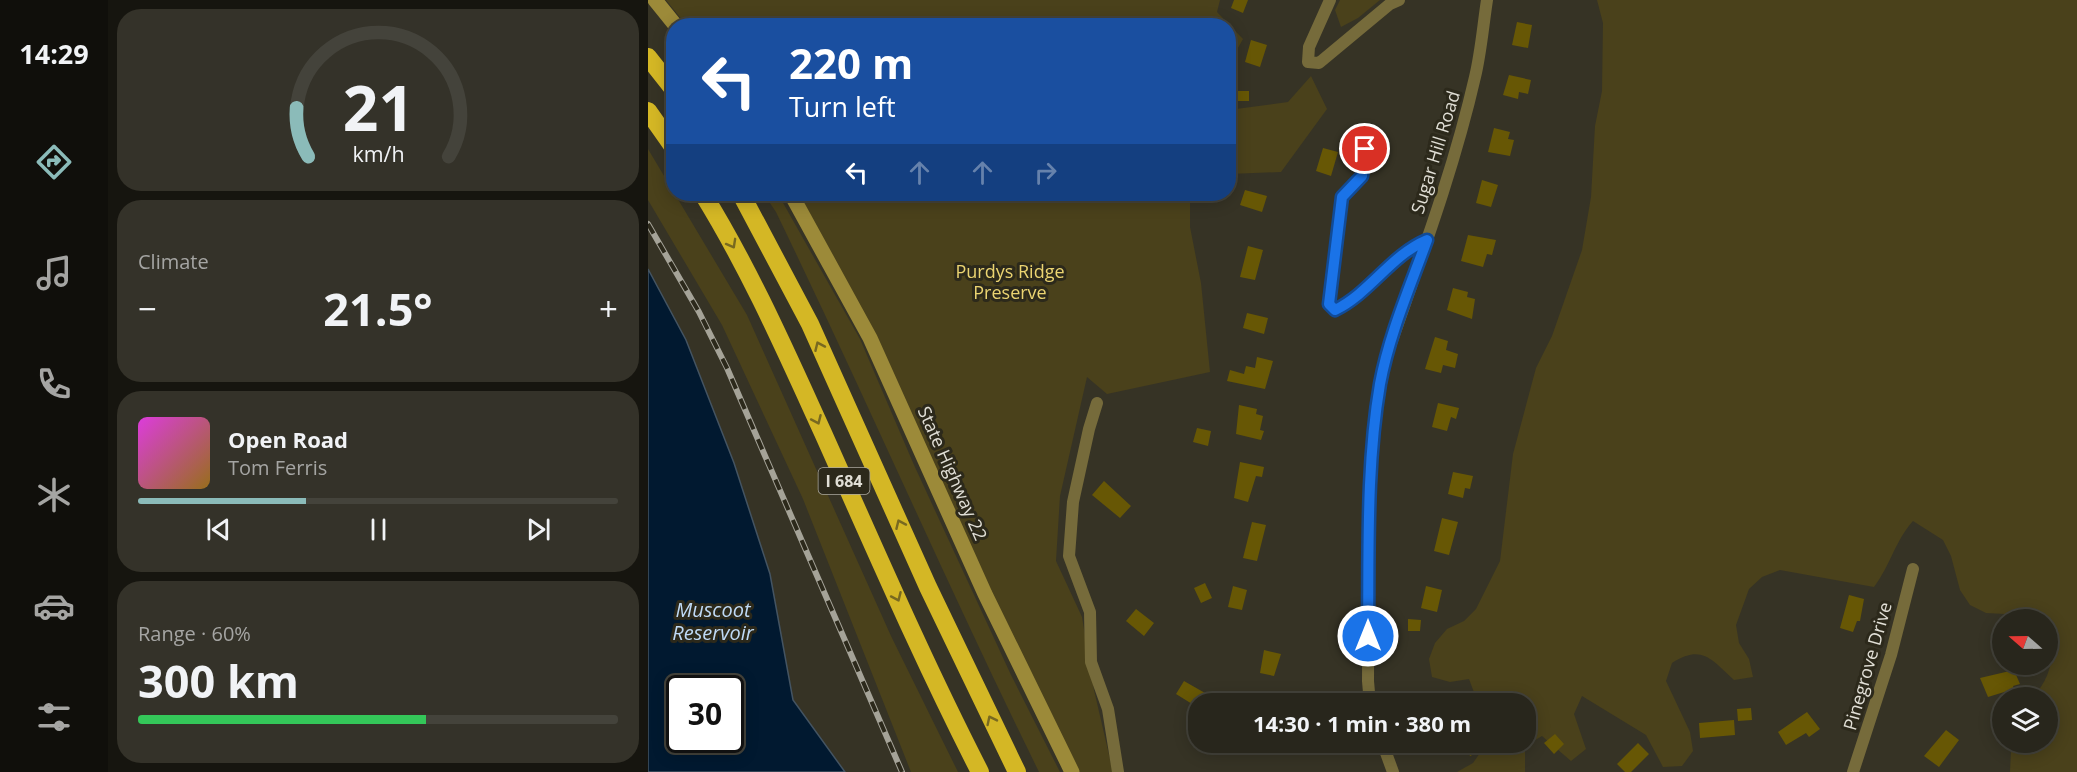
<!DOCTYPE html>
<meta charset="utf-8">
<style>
:root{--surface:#28261c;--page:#343229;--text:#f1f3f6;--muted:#a5a5a3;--line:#44433b;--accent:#8bbbb9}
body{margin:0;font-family:"Open Sans",sans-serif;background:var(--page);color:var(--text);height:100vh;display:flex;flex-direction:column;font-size:22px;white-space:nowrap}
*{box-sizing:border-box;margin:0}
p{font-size:20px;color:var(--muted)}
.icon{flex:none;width:33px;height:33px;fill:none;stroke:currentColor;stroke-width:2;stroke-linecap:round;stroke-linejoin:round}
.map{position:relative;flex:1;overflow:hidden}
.panel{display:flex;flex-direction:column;gap:9px;padding:9px;background:#16150f;width:540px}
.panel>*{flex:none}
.hud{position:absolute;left:18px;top:18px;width:570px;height:183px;border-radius:24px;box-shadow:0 3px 15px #0003,0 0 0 2px var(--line);background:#1a4fa0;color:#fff;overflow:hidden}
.needle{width:39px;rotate:290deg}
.tools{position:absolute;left:1344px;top:609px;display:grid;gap:12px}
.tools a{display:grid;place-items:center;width:66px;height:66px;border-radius:50%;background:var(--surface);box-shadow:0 3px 15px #0003,0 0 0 2px var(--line);font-size:30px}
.speed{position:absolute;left:18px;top:675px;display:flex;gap:12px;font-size:30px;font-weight:700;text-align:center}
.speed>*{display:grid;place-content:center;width:78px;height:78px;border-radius:50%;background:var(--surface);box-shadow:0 3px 15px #0003,0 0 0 2px var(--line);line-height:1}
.speed .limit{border:3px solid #111;border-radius:9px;background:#fff;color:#111}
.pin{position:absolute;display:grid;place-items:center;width:51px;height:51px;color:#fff;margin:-26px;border:3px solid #fff;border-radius:50%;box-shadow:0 2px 6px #0007}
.me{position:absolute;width:66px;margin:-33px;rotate:0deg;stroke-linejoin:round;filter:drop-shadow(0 0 4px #0008)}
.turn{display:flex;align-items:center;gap:21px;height:126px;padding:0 24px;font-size:27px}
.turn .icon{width:78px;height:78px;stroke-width:2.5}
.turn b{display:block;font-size:42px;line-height:51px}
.lanes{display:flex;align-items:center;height:57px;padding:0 24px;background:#0003;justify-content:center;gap:30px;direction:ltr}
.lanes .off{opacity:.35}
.big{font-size:45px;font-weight:700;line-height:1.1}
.panel .tile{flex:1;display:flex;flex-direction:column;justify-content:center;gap:9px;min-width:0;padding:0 21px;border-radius:24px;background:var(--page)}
.panel .dial{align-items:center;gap:0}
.dial svg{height:156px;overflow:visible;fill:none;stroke:var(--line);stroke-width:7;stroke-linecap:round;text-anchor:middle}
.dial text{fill:var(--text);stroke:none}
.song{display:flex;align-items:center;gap:18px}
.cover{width:72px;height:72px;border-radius:9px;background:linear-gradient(135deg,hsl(300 70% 55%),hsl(40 70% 35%))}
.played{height:6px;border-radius:3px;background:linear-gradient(90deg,var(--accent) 35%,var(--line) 35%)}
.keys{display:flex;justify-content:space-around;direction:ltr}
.heat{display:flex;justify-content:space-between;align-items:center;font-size:33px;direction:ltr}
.charge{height:9px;border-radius:4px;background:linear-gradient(90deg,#34c759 60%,var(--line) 0)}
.trip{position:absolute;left:540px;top:693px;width:348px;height:60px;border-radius:24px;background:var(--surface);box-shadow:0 3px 15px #0003,0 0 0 2px var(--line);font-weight:700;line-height:60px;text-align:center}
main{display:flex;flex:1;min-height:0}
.tab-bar{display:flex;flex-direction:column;width:108px;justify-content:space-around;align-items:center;background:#100f0b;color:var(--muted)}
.tab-bar .icon{width:42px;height:42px}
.tab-bar .on{color:var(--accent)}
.tab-bar b{font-size:27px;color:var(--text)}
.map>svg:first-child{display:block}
</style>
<main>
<nav class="tab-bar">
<b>14:29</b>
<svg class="icon on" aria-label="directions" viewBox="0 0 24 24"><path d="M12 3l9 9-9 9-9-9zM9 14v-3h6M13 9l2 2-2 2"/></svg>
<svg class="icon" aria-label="music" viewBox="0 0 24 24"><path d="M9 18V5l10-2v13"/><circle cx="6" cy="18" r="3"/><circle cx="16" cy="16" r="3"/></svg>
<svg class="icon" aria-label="phone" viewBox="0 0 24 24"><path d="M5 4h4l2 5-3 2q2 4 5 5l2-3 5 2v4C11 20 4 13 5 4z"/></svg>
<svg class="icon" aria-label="climate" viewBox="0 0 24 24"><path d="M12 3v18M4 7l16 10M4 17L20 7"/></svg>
<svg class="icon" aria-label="car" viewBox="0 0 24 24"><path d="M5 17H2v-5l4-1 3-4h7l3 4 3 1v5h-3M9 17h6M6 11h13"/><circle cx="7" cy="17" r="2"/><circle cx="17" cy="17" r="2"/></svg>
<svg class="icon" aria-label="filters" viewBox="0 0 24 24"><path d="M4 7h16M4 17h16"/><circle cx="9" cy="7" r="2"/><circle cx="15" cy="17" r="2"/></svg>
</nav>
<section class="panel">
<div class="tile dial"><svg viewBox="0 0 100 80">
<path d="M14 69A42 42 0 1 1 86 69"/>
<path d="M14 69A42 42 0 0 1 8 44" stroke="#8bbbb9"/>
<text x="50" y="56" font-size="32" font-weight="700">21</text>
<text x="50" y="72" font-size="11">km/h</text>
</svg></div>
<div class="tile"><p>Climate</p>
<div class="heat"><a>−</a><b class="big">21.5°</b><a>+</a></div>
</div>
<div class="tile">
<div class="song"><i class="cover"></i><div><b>Open Road</b><p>Tom Ferris</p></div></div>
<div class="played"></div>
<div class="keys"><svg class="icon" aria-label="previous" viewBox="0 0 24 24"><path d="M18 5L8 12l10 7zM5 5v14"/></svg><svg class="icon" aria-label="pause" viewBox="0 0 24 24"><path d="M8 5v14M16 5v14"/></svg><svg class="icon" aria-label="next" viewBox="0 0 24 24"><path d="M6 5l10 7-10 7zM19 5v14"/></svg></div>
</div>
<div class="tile"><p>Range · 60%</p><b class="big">300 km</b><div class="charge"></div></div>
</section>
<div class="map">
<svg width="1429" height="772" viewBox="0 0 1429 772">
<rect width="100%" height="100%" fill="#363325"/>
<path fill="#4a411b" d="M18,0h554l-3,12 26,27 -14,25 -1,-38h-541z
M692,0h40l-22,18 -17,9 -6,-17z
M949,0h480v772h-67l1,-21 -4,-8 41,-1v-44l-16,-1c15,-14 21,-32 20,-53l-4,-3v-21l-35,-1 -8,-5 -19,-1 -16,-8 -10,-15 -9,-34 -8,-16 -30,-19c-18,20 -23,45 -39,66l-94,-17 -18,7 -13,12 -13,36 3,18 10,16 4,18 -19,3c-23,-21 -32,-36 -62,-17l-6,18 24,51 3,19 -11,15 -19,1 -17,-32 -64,-39 -8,18 12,35 -15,12 -29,-25 -17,10v26h-68l16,-9 14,-20 39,-1v-38l-48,-1 -9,-24 -19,3 -18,-5 -3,-18 6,-16 12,-14 17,-8 12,-12 24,-48 13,-107 23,-86 16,-32 30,-86 9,-53 4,-71 7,-35 1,-68z
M663,76l16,33 -46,63 -52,2v-76l7,11 52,-7z
M0,149l99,166 144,321 67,136h-47l-108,-273 -81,-174 -74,-125z
M116,194h14l82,145 54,126 97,210 49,97h-21c-91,-185 -173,-374 -263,-560z
M152,194h390v33l11,56 9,89 -103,22 -20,-17 -27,119 -4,65 26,56 12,73 19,82h-36z"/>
<path fill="#011930" stroke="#445462" stroke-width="1.5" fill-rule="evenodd" d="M0,269l38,71 48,123 36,111 23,126 52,72h-197zM32,688h50v52h-50z"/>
<path fill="#675705" d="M586,0h14l-5,13 -12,-5z
M869,22l15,3 -4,23 -16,-3z
M603,40l16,5 -7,22 -15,-5z
M861,75l22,5 -3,14 -9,-2 -1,7 -15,-4z
M589,91h12v10h-12z
M846,128l16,4 -2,7 6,1 -4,16 -22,-4z
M675,148l15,4 -7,24 -15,-5z
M834,180l16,5 -7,22 -15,-4z
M597,190l22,6 -5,16 -22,-7z
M820,235l28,5 -4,15 -5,-1 -4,13 -22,-6z
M600,246l15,4 -8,30 -15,-3z
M805,288l15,4 -1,5 8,2 -3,20 -25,-9z
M599,313l21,5 -4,16 -21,-6z
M787,337l13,4 -2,9 12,4 -3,14 -12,-3 -2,8 -16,-4z
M609,357l16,4 -8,28 -38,-8 3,-11 14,4 2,-8 9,2z
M790,403l21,5 -3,11 -5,-2 -4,14 -15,-4z
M591,405l18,4 -1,5 7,2 -3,14 4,1 -3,9 -25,-6z
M549,428l14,3 -3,15 -15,-4z
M592,462l24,5 -2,10 -6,-1 -8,26 -14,-4z
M805,472l20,4 -3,13 -5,-1 -2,10 -15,-4z
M456,481l27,25 -11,12 -28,-23z
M794,518l16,4 -9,33 -15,-4z
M604,522l14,3 -9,36 -14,-3z
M557,583l7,15 -11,5 -7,-15z
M585,586l14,4 -5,20 -14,-3z
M778,586l16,4 -5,22 -16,-4z
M1201,595l15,4 -4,22h-3l-4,11 -13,-4z
M488,609l18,14 -10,13 -18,-15z
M760,619l13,1 -1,11h-12z
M616,650l17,4 -7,22 -14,-3z
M1366,670l6,14 -7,2 1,3 -26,8 -8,-19z
M536,681l21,12 -8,14 -21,-13z
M1103,708l1,12 -14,1 -1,-12z
M1159,712l13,17 -11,8 -3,-4 -20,12 -8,-13z
M1086,720l1,15 -35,3 -1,-15z
M1298,730l13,10 -20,27 -15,-11z
M907,734l9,10 -10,10 -10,-11z
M797,742h31v5l-5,9z
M990,743l11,11 -18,18h-6l-8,-8z"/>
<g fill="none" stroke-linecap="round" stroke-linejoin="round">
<path stroke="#766b3b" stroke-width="6" d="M717,149l-3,27 -20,21 -13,107 6,6c35,-17 55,-55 91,-70"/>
<path stroke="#766b3b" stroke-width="12" d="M682,0l-21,47 -1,15 11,1 71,-59 9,-4
M449,403l-8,26 -16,73 -4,54 21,56 1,50 17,47 10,63
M722,704l-2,-23c1,-107 -5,-218 18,-323 32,-93 67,-185 89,-281 6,-25 8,-51 12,-77
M734,742l11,30
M1205,772l38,-117 22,-86"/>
<path stroke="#9c8a39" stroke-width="15" d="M7,0l21,26
M143,194l79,144 115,256 87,178"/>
<path stroke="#d4b725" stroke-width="18" d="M0,57l26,33
M0,111l26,37
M55,194c47,76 83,158 120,239 51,114 100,228 157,339
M93,194l69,130 118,263 89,185"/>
<defs>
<path id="rail" d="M0,224l51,88 28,56 175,404"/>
</defs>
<use href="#rail" stroke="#a5a398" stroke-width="6"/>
<use href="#rail" stroke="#2c291b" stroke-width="4" stroke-dasharray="11" stroke-linecap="butt"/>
</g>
<defs><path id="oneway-chevron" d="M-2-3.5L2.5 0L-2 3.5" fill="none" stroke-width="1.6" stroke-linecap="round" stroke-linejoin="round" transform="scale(1.5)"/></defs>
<g stroke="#786920">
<use href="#oneway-chevron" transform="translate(84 244) rotate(61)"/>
<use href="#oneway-chevron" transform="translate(171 346) rotate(-114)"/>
<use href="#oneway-chevron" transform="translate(169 420) rotate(66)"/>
<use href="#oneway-chevron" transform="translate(252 524) rotate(-114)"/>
<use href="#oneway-chevron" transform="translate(249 597) rotate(66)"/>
<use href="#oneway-chevron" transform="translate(343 720) rotate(-116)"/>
</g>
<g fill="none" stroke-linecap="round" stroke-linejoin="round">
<defs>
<path id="route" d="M717,149l-3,27 -20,21 -13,107 6,6c35,-17 56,-55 92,-70 -17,47 -38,95 -47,144 -14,82 -11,168 -12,252"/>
</defs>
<use href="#route" stroke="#114b97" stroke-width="15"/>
<use href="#route" stroke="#1a73e8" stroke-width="10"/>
</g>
<g text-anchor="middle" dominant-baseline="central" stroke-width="6" stroke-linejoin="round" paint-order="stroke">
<rect fill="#2c291b" stroke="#aba89e" stroke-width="1.5" x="170.5" y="468" width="51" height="26" rx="4.5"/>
<g font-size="16" font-weight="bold" fill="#e1dfd6">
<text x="196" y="481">I 684</text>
</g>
<g font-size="18" fill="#e1dfd6" stroke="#2c291b">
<text transform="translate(787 152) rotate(-73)">Sugar Hill Road</text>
<text transform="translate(305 473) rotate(66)">State Highway 22</text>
<text transform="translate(1219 666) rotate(-74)">Pinegrove Drive</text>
</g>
<g font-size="18" fill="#ebd471" stroke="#2c291b">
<text x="362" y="271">Purdys Ridge<tspan x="362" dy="21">Preserve</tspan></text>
</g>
<g font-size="20" font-style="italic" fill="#bfdaf6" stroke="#2c291b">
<text x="65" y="609">Muscoot<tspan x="65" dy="23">Reservoir</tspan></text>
</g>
</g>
</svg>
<div class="tools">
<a><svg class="needle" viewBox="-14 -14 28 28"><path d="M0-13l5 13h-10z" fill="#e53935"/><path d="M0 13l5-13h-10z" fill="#a5a5a3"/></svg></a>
<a><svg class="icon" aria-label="layers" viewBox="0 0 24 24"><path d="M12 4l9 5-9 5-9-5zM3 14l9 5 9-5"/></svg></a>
</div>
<div class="speed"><div class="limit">30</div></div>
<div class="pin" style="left:717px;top:149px;background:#d93025"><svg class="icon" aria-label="arrive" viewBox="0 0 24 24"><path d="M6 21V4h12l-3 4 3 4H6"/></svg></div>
<svg class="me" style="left:720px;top:636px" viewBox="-20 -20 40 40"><circle r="17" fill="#1a73e8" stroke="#fff" stroke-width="3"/><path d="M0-11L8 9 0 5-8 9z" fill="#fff"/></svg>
<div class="trip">14:30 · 1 min · 380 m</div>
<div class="hud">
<div class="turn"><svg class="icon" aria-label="left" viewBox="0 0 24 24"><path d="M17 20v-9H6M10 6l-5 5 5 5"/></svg><div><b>220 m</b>Turn left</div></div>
<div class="lanes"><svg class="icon" aria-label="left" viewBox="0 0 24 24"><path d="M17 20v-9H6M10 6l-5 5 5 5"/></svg><svg class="icon off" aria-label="ahead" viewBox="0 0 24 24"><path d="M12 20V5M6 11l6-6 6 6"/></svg><svg class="icon off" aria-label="ahead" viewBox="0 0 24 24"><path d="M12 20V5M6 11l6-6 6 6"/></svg><svg class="icon off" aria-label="right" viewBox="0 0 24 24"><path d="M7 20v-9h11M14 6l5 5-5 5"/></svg></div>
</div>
</div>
</main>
